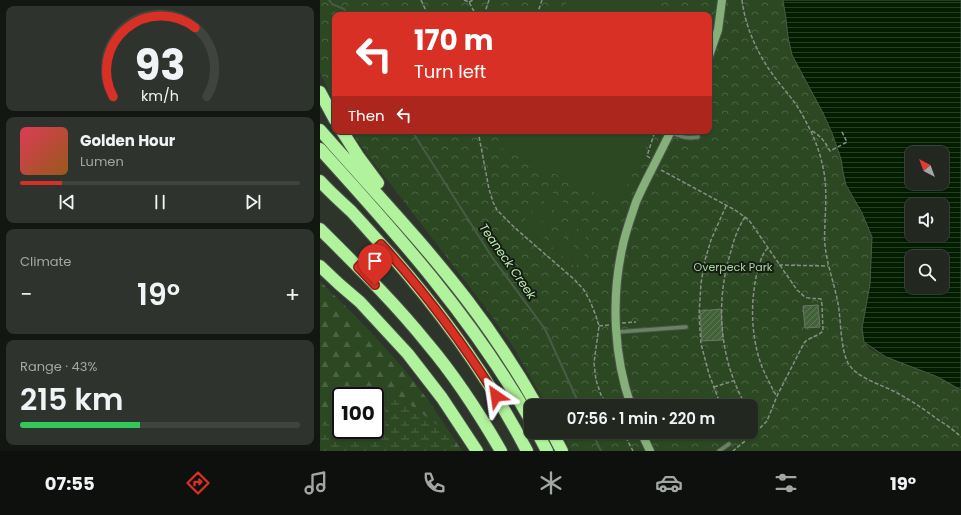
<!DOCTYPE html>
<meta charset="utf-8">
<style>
:root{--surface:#222820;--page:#2e342d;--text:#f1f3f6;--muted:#a2a6a5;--line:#3f443e;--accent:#d93025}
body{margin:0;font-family:Poppins,sans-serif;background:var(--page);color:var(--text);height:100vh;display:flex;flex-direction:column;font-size:15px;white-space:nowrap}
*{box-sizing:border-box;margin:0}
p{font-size:13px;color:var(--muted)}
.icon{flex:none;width:22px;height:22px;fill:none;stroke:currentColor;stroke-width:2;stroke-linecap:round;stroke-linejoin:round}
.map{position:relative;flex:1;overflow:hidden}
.drawer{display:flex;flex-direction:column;gap:6px;padding:6px;background:#131612;width:320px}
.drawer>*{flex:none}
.banner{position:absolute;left:12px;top:12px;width:380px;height:122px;border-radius:8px;box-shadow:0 1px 3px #0004,0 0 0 1px var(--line);background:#d93025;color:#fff;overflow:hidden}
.needle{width:26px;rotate:319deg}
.controls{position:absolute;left:585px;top:146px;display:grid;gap:8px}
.controls a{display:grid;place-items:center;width:44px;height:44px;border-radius:8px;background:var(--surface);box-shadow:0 1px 3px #0004,0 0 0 1px var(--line);font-size:20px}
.speed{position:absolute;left:12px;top:387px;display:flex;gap:8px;font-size:20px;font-weight:700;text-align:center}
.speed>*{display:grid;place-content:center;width:52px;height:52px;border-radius:50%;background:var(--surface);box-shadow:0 1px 3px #0004,0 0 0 1px var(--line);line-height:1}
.speed .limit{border:2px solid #111;border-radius:6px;background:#fff;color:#111}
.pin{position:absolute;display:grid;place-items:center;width:34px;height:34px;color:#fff;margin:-41px -17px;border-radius:50% 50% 50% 0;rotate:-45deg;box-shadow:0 0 4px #0007}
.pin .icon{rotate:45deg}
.me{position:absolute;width:44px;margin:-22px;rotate:328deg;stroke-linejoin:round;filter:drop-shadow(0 0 3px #0008)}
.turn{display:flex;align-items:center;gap:14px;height:84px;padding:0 16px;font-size:18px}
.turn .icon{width:52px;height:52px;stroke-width:2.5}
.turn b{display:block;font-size:28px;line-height:34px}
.then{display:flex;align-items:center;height:38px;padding:0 16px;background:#0003;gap:8px;font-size:15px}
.big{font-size:30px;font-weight:600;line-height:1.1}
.drawer .card{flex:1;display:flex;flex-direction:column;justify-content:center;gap:6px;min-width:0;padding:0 14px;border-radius:8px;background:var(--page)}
.drawer .dial{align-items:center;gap:0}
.dial svg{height:104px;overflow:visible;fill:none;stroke:var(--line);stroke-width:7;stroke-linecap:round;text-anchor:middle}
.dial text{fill:var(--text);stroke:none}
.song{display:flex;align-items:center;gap:12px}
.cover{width:48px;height:48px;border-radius:6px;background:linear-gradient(135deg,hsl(350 70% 55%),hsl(30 70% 35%))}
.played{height:4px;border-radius:2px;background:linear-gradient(90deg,var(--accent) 15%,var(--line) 15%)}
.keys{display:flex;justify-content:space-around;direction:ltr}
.heat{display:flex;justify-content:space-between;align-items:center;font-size:22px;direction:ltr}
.charge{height:6px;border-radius:3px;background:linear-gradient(90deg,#34c759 43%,var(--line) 0)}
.trip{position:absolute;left:204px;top:399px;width:234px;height:40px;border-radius:8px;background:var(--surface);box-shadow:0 1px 3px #0004,0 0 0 1px var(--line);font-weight:600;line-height:40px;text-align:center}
.tab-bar{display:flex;height:64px;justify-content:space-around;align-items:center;background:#0e100d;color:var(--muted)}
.tab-bar .icon{width:28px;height:28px}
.tab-bar .active{color:var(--accent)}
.tab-bar b{font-size:18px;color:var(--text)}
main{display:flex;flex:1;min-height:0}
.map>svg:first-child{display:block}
</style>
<main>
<section class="drawer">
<div class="card dial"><svg viewBox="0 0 100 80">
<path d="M14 69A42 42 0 1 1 86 69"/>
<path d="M14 69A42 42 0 0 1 77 16" stroke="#d93025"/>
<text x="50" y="56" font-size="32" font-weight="700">93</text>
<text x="50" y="72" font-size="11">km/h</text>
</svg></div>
<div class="card">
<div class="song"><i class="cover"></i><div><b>Golden Hour</b><p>Lumen</p></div></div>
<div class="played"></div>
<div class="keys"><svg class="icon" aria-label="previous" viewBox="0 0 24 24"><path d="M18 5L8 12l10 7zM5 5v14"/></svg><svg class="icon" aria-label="pause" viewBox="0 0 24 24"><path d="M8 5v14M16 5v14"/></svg><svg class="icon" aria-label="next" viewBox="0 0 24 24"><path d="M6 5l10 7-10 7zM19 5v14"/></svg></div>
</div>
<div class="card"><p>Climate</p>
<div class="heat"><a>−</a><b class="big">19°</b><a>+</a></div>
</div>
<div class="card"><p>Range · 43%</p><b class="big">215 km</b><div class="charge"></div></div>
</section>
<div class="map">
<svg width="641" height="451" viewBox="0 0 641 451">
<defs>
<pattern id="forest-firs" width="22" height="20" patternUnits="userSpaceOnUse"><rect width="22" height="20" fill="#2b4822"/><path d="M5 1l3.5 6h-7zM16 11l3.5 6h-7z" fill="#4a6342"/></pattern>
<pattern id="wetland-marsh" width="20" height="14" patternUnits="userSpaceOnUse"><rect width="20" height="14" fill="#2b4822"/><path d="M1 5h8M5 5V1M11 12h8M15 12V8" fill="none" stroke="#4a6342"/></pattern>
<pattern id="park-crowns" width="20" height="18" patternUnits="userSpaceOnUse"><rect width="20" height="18" fill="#2b4822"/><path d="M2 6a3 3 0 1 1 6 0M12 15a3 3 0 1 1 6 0" fill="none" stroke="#4a6342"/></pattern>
<pattern id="water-rules" width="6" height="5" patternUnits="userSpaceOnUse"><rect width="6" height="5" fill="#021d00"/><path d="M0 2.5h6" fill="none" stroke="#273e25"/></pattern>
<pattern id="building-hatch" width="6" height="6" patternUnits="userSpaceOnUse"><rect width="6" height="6" fill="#426239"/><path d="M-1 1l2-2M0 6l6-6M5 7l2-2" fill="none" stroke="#5d7956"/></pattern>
</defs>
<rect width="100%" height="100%" fill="#2d352b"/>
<path fill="url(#forest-firs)" d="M0,281l48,48 35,39 26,33 33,50h-7l-2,-5 -57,-52 -21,9v-7h-34v22l-21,8z"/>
<path fill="url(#wetland-marsh)" d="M76,394l56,42 1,10 2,5h-135v-25l21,-8v12h34v-27z"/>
<path fill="url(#park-crowns)" d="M0,0h463l3,19 2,18 44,96 9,26 2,13 3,13 16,28 10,24 -2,47 -8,44 2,14 5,7 17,8 52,20 23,13v61h-390l-9,-19h189v-26h-204l-35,-61 -27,-38 -93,-121 -24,-30 -17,-25h358v-116h-374v90l-15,-33z"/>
<path fill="#2b4822" d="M248,0h80l32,15h-120z
M184,131h149l-35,73 -121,-58z
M230,190l20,18 -8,9 -20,-18z
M219,202l20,18 -7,9 -20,-17z
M209,215l20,17 -8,9 -20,-17z
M258,217l5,5 -10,11 -5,-4z
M266,225l6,5 -10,11 -5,-5z
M275,233l5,4 -9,12 -6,-5z
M242,236l5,4 -10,12 -5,-5z
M250,243l6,5 -10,11 -5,-4z
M259,251l6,4 -10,12 -5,-5z"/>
<path fill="url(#water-rules)" stroke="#475c46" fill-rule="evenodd" d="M463,0h178v390l-23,-13 -52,-20 -22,-15 -2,-14 8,-44 2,-47 -10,-24 -16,-28 -3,-13 -2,-13 -9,-26 -9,-20 -31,-58 -4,-18 -2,-18zM592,153h30v30h-30zM592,205h30v30h-30zM592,257h30v30h-30z"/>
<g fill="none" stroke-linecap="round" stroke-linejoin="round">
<path stroke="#475c46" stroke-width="2" d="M9,0l3,4 12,5 4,6
M92,131l80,126 53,72 35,77
M272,432l9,19"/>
</g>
<path fill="url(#building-hatch)" stroke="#6d766b" d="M498,305l2,22 -15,1 -2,-22z
M401,309l2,31 -21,1 -2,-30z"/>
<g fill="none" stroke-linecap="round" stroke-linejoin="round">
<defs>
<path id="lane" d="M351,132c10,5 16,7 27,5
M40,265l19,-20
M297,332l69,-5
M399,451l10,-7"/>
<path id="secondary" d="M389,56l9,-26 4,-30
M311,406c-17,-49 -20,-106 -9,-157 3,-16 9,-32 14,-47 6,-14 13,-27 20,-41 5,-10 10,-20 15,-30
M321,432l9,19"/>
<path id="highway" d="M0,92l15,28
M0,130c49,56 101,110 147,170 26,34 49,69 70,106
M22,131l16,25 20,27
M0,149c79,87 153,170 211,272
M0,181c10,11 20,20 31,30 13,14 26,29 39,43 53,60 100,126 137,197
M0,229c37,37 74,73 107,114 28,33 52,70 74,108
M0,266l19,18 21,18 48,52 34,44 35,53
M217,432l10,19
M232,432l10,19"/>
</defs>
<use href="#lane" stroke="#4b5349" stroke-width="5.5"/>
<use href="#secondary" stroke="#4b5349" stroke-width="10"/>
<use href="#highway" stroke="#4b5349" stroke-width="14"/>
<path stroke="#888e86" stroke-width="1.5" stroke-dasharray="4 2" stroke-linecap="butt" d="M101,0l7,15
M144,0l5,2 7,13
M422,0c3,25 14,51 29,72 8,12 18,22 26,34 10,16 21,38 25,57 5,19 4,39 3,58 0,8 -1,16 0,24 2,22 11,42 14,65 2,16 2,39 9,53 9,16 36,22 51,31 13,7 26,16 38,25 8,5 17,11 24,18
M149,2l4,-2
M164,15l5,-15
M217,15l5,-15
M158,131l11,58 4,13 4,8 18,18 60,52 9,10 6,11 6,15 3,10 -5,37 2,17 5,15 7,11
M492,131c9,5 13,11 18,20l17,-9 -6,-12
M330,158l-3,-2 8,-25
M341,170l74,40 14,10 4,6 44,64c4,3 7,8 12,8 5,1 7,0 12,1l1,6 1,26c-6,6 -14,6 -19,12l-27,53 -10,25 -9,9 -25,21
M425,217c-7,11 -11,22 -14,34 -16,51 -12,108 15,155
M448,248c-7,6 -8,16 -11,25 -7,31 -6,64 5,94 4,9 8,17 12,25l3,4
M384,264l22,4
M459,265l49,1
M302,323l14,-1
M279,326l10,-1
M394,387l19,-6
M401,406l-12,-32 -8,-30 -2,-29 2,-32 4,-23 6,-20 15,-34
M431,416l7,14
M303,432l10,19
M416,432l8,11"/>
<use href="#lane" stroke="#688361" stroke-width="3.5"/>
<use href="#secondary" stroke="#86b079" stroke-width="8"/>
<use href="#highway" stroke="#b0f39c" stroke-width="12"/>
</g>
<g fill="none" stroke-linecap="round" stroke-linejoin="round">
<defs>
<path id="route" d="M55,285l-17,-18 23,-23c43,47 81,98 115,152"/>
</defs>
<use href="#route" stroke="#8d1f18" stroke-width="10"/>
<use href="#route" stroke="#d93025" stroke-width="7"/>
</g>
<g text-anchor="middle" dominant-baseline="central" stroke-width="4" stroke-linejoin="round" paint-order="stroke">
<g font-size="11" fill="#a6d898" stroke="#181c17">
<text x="413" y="267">Overpeck Park</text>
</g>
<g font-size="12" font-style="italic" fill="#bbefad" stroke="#181c17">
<text transform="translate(188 261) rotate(55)">Teaneck Creek</text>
</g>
</g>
</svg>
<div class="controls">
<a><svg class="needle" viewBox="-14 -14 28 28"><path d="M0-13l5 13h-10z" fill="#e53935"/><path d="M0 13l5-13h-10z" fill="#a2a6a5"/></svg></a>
<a><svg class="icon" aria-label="sound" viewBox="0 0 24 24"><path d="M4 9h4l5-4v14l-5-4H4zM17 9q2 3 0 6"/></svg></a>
<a><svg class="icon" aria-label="search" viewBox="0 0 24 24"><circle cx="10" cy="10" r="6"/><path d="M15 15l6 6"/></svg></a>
</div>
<div class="speed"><div class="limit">100</div></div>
<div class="pin" style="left:55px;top:285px;background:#d93025"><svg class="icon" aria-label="arrive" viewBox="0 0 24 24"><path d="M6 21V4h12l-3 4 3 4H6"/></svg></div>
<svg class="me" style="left:176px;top:396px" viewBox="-20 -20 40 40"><path d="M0-17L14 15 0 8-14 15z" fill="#d93025" stroke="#fff" stroke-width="4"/></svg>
<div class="trip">07:56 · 1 min · 220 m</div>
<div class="banner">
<div class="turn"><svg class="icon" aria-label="left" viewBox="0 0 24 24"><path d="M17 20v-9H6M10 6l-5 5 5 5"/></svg><div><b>170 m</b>Turn left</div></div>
<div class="then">Then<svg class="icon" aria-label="left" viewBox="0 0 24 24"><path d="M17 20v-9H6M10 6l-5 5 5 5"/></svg></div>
</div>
</div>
</main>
<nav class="tab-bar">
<b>07:55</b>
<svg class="icon active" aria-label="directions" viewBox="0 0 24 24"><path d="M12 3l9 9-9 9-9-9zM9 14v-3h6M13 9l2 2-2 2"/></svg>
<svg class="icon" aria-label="music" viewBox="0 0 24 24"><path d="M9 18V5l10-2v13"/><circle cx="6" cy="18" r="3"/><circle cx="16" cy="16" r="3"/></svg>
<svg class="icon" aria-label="phone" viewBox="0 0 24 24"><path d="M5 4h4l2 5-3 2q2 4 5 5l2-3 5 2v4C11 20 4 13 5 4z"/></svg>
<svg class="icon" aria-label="climate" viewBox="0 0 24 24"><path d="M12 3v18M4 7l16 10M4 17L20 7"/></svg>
<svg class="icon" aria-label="car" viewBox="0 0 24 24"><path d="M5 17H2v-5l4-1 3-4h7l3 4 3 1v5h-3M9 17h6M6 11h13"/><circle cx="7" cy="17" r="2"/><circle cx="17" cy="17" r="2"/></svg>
<svg class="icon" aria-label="filters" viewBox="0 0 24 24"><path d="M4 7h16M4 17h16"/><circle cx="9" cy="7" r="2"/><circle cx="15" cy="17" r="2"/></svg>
<b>19°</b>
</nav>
